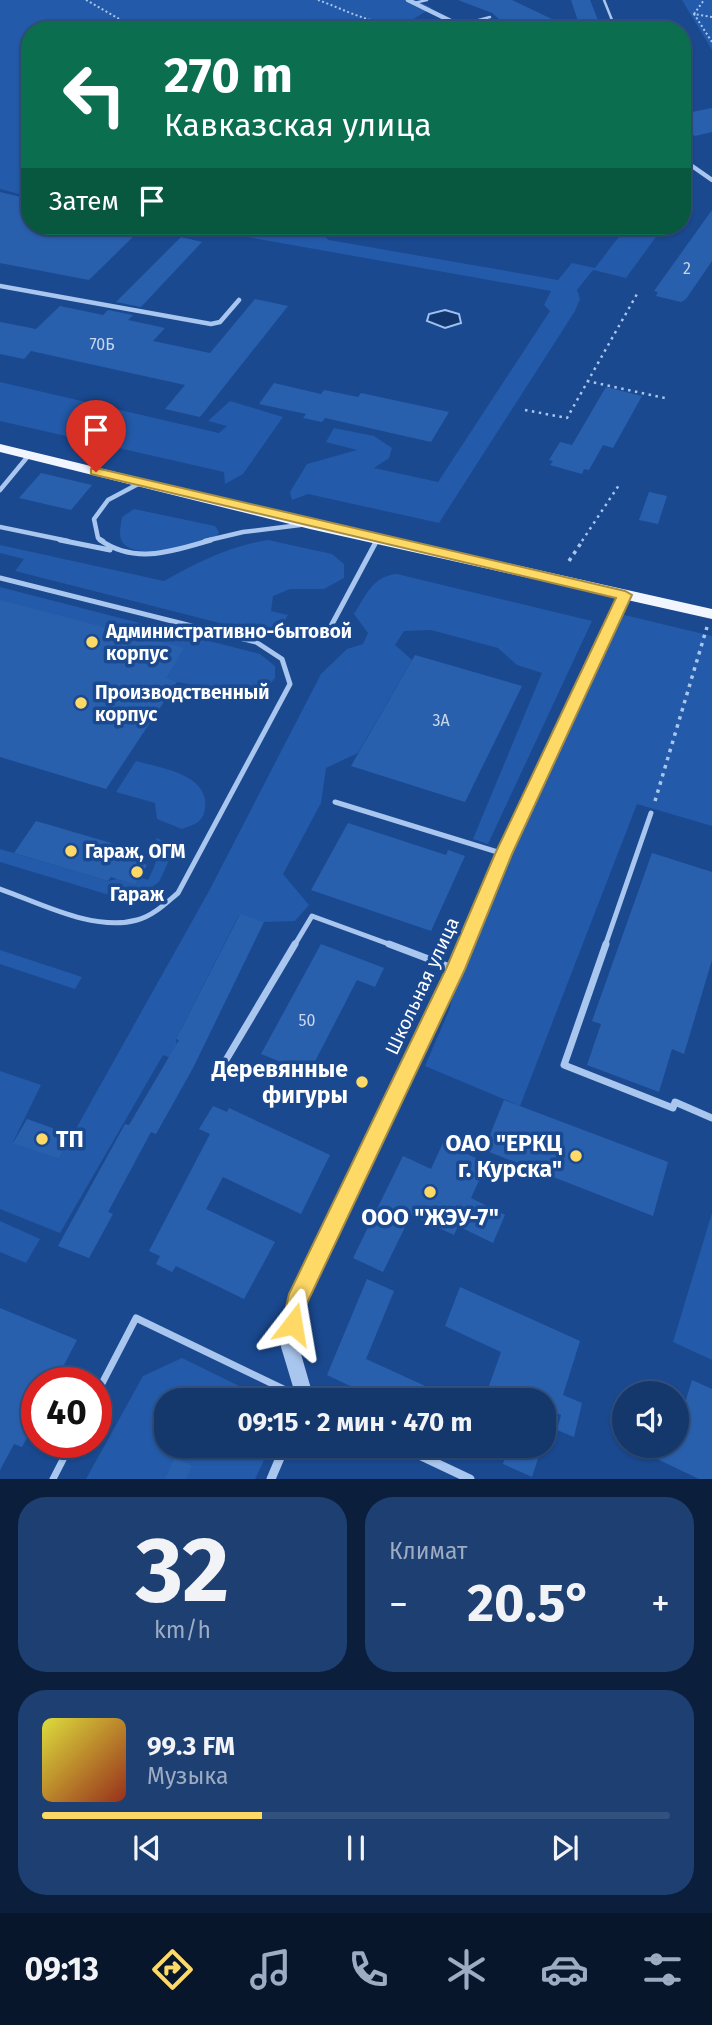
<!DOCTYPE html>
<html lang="ru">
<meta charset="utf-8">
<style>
:root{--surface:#14376c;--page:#1d3f72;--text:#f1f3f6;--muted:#9dacc2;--line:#33517f;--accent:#ffd966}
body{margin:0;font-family:"Fira Sans",sans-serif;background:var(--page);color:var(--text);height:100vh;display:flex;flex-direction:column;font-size:26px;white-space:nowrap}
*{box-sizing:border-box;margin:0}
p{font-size:23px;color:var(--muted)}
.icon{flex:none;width:38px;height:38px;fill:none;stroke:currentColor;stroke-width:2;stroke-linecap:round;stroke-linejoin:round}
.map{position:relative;height:1479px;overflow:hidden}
.side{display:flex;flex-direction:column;gap:18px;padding:18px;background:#0b1e3b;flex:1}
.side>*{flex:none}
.banner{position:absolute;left:21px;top:21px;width:670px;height:214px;border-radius:28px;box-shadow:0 2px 5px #0004,0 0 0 2px var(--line);background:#0b6e4f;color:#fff;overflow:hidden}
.controls{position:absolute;left:612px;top:1381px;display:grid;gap:14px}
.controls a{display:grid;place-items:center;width:77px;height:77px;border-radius:50%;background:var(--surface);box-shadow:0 2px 5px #0004,0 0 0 2px var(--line);font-size:35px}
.speed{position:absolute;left:21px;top:1367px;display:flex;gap:14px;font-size:35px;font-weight:700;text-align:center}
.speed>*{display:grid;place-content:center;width:91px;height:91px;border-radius:50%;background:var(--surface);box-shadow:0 2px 5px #0004,0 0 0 2px var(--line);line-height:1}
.speed .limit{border:10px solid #d22;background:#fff;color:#111}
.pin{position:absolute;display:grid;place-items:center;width:60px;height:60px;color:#fff;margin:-72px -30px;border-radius:50% 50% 50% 0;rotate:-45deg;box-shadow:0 0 7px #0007}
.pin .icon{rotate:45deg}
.me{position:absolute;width:77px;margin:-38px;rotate:14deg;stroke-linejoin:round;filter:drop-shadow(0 0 5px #0008)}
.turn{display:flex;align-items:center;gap:24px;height:147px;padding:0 28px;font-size:32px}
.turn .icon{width:91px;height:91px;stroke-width:2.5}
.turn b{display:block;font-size:49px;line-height:60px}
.then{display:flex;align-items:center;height:66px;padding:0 28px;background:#0003;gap:14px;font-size:26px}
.big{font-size:52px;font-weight:700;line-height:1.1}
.side .tile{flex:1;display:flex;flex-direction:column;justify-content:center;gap:10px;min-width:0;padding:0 24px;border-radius:28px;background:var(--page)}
.side .dial{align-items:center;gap:0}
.dial b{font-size:91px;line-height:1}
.song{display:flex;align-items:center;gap:21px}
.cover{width:84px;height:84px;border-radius:10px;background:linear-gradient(135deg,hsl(60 70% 55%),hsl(10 70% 35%))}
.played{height:7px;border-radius:4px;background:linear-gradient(90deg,var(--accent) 35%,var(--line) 35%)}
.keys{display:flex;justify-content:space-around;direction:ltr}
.heat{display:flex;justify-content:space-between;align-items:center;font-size:38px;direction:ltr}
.side .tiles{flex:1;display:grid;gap:18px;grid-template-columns:1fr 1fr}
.tile:last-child{grid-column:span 2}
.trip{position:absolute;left:154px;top:1388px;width:402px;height:70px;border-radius:28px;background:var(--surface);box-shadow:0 2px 5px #0004,0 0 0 2px var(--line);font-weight:700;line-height:70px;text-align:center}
.tabs{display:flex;height:112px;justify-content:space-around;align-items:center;background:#08162b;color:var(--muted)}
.tabs .icon{width:49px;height:49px}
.tabs .on{color:var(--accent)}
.tabs b{font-size:32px;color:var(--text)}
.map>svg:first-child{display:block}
</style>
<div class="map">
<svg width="712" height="1479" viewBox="0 0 712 1479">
<rect width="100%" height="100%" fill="#1a4990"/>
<path fill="#235aa9" d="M0,0h415l17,8 -34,20 7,2h-375v167l-30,-8z
M682,0h30v50z
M185,226h36l19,4 29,-4 51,7 9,7 229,40 14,-17 23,5 32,-42h37l-38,52 -33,-8 -16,20 3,9 -5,12 -136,212 -131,-29 -16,6 -2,-8 17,-28 50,-14 -31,-8 8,-14 40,8 18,12 -3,10 -15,10 64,14 112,-171 -6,-6 7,-14z
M0,382l219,51 8,-7 -19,-5 22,-20 53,16 -40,57 -18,10 -1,-12 -224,-51z
M134,509l81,17 4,6 -3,6c-17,7 -79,22 -92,6 -7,-7 -3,-18 -2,-27z
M268,540l64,14 12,10v14l-20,11h-34l-17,7 -2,15 17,4 -13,22 -260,-66 9,-12 -24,-6v-8l164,36c34,-19 65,-35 104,-41z
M397,574l195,47 -104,223 -15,-5 69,-166 -25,-8 -19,-17 -67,-18 -27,1 -9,14 17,15 -54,93 -32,15 -5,35 -38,71 26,31 -14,16 -31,1 -25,-7 -63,124 3,22 -16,-6 -103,178 -60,-24v-138l41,14 -28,57 46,17 150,-268 112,-217 26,-25 16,-5 5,-11 -14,-19c12,-19 19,-38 43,-40z
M0,587l260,67 15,12v12l-10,12 -18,6 -70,-14 -177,-46z
M616,613l96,23v190l-75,-22 -117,302 -95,-40 25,-58 8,-36z
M136,761c25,7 74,13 69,48 -2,14 -12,16 -23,20l-25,-10 -2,-16 -39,-11z
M156,838l20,7 -17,37 -16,11 -24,5 -119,-36v-13l108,32 9,-2 18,6 5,-8 8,3c8,-15 11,-25 8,-42z
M0,950l82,27 -7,12 -75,-25z
M712,1213v147l-39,-18z
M0,1221l40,18 -14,24 -26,-11z
M182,1358l86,42h-102v46h105l-16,33h-169l57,-103z"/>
<path fill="#12366e" stroke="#9cc0f0" stroke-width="2" d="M445,310l14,4 2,9 -16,5 -18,-7 2,-7z"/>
<path fill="#2960ae" d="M458,0h54l63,30h-63l-20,-17z
M571,0h19l12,30h-21z
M712,108v24l-17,4 -13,-9v-13z
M0,192l30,7v27h114l-55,54 -89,-17z
M712,210v51l-26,38 -5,3 -25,-6 2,-4 -4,-1z
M181,237l21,5 -61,65 -25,-5z
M255,299l33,7 -88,111 -35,-8 20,-24 -154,-34 -7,8 -24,-5v-32l36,7 24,-23 43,9 5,-5 25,5 -5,5 37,8 -12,13 57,12z
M274,383l47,11 3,-4 34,7 3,-4 88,19 -18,30 -106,-24 -3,4 -19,-4 3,-4 -47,-10z
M606,387l36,9 -29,52 -10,-3 -14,25 -5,-1 -2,5 -32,-9 3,-4 -4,-1 11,-18 12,3z
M41,473l51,12 -21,25 -52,-12z
M649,492l18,4 -9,28 -19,-4z
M0,600l184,48 -18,30 11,4 -71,107 -106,-32z
M415,655l107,31 -57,116 -114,-36z
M36,821l92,27 -5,9 24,8 -12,20 -24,-8 -3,4 -94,-28z
M348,823l98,32 2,-5 17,6 -34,75 -120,-41z
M652,853l60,19v88l-28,94 -12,-5 -13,43 -72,-27 14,-41 -9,-3z
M240,914l24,8 -71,146 -37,66 -5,-2 -43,80 5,2 -24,44 -31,-12 67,-122 4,1 50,-85 -3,-1z
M321,944l63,24 -9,19 -18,-7 -48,93 -48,-19z
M504,1100l164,62 -15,54 -169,-66z
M213,1106l14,6 2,-4 101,47 -29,59 -78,-37 -17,32 69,33 -31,57 -68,-33 -4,6 -16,-8 4,-8 -11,-5 61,-117 -11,-5z
M27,1119l45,16 -13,24 -46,-16z
M443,1143l44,20 -16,35 34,17 -12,28 -35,-17 -4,9 -43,-20 -28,57 -30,-14 50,-102 28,13z
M367,1279l27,12 -28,68 90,41h-76l-53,-25z
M460,1287l120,54 -17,54 19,8 -8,34 -17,-7 4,-15 -17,-7v-8h-60l17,-48 -56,-26z
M0,1308l77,32 -22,42h-18v37l-15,28 -8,-3 -14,26z
M692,1380l20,9v90h-13l-69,-33h47v-35l5,2z
M509,1446h33l-10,31 -29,-13z
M175,1458l17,8 -6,13h-21z"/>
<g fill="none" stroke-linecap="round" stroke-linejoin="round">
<path stroke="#a9c6ee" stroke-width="2" stroke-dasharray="2 2.5" stroke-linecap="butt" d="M86,0l44,25 17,5
M318,0c29,10 69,34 100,20
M694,14l10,-14
M712,17l-18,-3 18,28"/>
<path stroke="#a9c6ee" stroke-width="2.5" stroke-dasharray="2.5 4.5" stroke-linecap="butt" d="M587,381l78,17
M525,410l42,8 70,-124
M582,541l37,-56"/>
<path stroke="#a9c6ee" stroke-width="3.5" stroke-dasharray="3.5 5" stroke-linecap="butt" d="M569,561l14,-21
M655,801l52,-174"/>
<path stroke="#a9c6ee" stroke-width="2.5" d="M604,0l12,30
M414,3l13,-3
M460,25l30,-8"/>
<path stroke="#a9c6ee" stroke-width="4.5" d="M0,286l211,38 9,-2 19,-22
M0,490l29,-35
M0,527l68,14
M103,541l-5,-3 -4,-19 14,-19 32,-17
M205,541l38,-9 57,-7"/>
<path stroke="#a9c6ee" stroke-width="5" d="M60,540l50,10
M100,540c36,25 73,11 111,0
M0,578l256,64 26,17 8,25 -112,209c-12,10 -25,23 -41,27 -43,12 -97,-17 -137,-31
M331,626l46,-86
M335,802l169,52
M294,946l18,-30 82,30
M605,946l46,-133"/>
<path stroke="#a9c6ee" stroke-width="7" d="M389,944l66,25
M606,944l-42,121 109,43 2,-6 37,16
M226,1060l69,-116
M96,1395l40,-77 166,80
M53,1479l19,-37"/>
<path stroke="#a9c6ee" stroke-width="4.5" d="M408,0l61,30
M682,159l30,21"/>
<path stroke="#a9c6ee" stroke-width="9" d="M400,1446l70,33
M271,1479l14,-33"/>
<path fill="#a9c6ee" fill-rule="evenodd" d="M625,591l6,4 -120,259 -49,115 -158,333 -5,45 15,52 -17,1 -16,-53 7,-46 160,-332 49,-115 122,-259z"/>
<path fill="#f0f5ff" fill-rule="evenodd" d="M0,444l310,75 402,90v10l-402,-90 -310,-77z"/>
</g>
<path fill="#ffd966" stroke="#a68d42" stroke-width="2" d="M96,468l529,123 7,4 -120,259 -47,115 -158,334 -6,29 -8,4 -8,-4 -3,-8 7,-30 157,-325 49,-115 121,-256 -525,-124v-5z"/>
<g fill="#ffd966" stroke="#1a4990" stroke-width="2.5">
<circle cx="92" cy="642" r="7"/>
<circle cx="81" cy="703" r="7"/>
<circle cx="71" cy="851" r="7"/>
<circle cx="137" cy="872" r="7"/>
<circle cx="362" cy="1082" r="7"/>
<circle cx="42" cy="1139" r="7"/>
<circle cx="576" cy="1156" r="7"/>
<circle cx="430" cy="1192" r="7"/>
</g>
<g text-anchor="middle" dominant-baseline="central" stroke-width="7" stroke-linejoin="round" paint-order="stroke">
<g font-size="16" fill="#cad7eb">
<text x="687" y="268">2</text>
<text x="102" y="344">70Б</text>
<text x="441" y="720">3А</text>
<text x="307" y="1020">50</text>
</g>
<g font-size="19" font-weight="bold" fill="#fff" stroke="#1a4990" text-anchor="start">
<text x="106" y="631">Административно-бытовой<tspan x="106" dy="22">корпус</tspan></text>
<text x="95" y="692">Производственный<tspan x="95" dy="22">корпус</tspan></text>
<text x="85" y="851">Гараж, ОГМ</text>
<text x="137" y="894" text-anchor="middle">Гараж</text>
</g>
<g font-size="19" fill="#fff" stroke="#1a4990">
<text transform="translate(422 986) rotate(-65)">Школьная улица</text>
</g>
<g font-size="23" font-weight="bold" fill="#fff" stroke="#1a4990" text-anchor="end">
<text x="348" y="1069">Деревянные<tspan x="348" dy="26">фигуры</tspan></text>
<text x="56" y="1139" text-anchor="start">ТП</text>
<text x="562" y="1143">ОАО "ЕРКЦ<tspan x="562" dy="26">г. Курска"</tspan></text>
<text x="430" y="1217" text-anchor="middle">ООО "ЖЭУ-7"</text>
</g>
</g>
</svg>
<div class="controls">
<a><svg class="icon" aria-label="sound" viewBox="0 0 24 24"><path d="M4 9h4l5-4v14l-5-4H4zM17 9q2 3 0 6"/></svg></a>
</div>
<div class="speed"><div class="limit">40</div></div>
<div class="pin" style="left:96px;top:472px;background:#d93025"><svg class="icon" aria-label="arrive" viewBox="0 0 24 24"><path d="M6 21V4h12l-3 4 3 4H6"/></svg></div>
<svg class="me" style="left:293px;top:1324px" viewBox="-20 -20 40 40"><path d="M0-17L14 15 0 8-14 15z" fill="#ffd966" stroke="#fff" stroke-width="4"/></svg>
<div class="trip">09:15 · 2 мин · 470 m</div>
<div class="banner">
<div class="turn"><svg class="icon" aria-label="left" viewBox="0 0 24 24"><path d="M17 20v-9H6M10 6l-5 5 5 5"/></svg><div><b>270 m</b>Кавказская улица</div></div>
<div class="then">Затем<svg class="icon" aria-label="arrive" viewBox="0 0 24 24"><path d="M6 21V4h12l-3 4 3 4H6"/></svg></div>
</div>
</div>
<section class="side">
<div class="tiles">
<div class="tile dial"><b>32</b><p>km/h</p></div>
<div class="tile"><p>Климат</p>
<div class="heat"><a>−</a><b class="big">20.5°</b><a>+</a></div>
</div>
<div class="tile">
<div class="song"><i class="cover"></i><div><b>99.3 FM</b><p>Музыка</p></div></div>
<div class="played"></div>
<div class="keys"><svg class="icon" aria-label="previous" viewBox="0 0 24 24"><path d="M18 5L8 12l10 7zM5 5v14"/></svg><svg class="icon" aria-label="pause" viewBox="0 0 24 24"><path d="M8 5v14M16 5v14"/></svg><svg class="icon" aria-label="next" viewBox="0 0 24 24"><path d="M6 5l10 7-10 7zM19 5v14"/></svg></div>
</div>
</div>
</section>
<nav class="tabs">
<b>09:13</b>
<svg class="icon on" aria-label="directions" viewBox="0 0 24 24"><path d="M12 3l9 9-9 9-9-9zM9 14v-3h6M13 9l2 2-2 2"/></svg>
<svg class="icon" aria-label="music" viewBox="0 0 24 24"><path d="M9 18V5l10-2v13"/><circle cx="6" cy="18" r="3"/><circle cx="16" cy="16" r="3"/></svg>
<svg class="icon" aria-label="phone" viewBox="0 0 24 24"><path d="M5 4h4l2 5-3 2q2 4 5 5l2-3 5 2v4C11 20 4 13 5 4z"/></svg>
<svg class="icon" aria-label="climate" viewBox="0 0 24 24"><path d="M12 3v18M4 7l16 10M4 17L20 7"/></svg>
<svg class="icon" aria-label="car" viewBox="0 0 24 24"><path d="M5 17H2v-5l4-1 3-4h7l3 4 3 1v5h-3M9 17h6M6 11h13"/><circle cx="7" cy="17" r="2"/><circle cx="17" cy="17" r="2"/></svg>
<svg class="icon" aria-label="filters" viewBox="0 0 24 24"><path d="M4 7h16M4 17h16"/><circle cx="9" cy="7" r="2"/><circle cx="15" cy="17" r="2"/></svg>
</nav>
